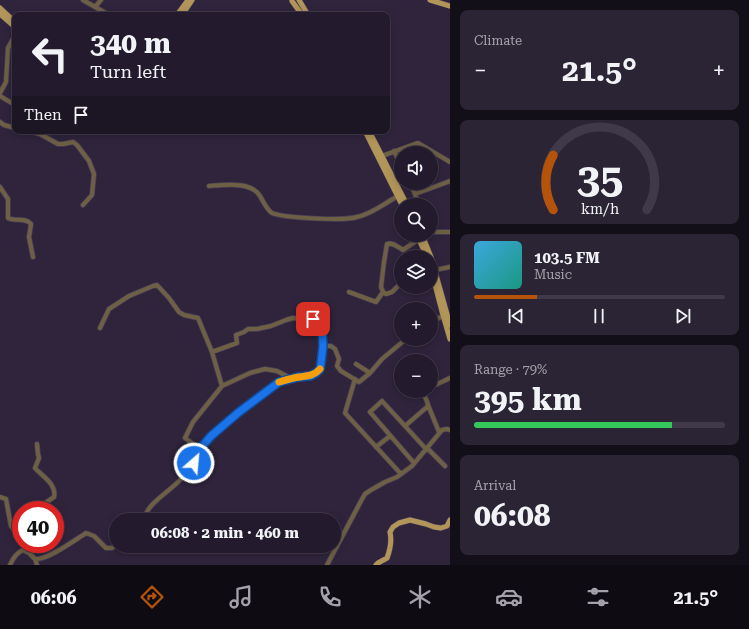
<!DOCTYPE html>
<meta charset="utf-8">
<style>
:root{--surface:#231b2d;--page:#2b2435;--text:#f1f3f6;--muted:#a3a1aa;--line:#403949;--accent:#b45309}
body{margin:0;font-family:"Roboto Serif",serif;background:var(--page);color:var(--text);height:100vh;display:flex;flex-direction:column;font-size:15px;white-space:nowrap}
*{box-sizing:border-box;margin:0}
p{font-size:13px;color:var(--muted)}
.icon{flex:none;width:22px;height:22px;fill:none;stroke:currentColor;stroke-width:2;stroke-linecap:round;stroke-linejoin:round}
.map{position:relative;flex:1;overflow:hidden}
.side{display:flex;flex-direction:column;gap:10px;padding:10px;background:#130f19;width:299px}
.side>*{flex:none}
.top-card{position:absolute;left:12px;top:12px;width:378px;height:122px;border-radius:8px;box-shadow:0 2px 10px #0003,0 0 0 1px var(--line);background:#231b2d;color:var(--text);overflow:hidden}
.fabs{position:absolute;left:394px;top:146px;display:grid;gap:8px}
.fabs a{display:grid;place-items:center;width:44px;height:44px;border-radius:50%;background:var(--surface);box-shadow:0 2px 10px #0003,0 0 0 1px var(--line);font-size:20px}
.speed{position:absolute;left:12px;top:501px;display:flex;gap:8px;font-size:20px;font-weight:700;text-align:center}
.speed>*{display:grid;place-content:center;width:52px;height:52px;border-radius:50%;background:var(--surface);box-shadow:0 2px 10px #0003,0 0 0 1px var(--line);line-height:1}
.speed .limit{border:6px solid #d22;background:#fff;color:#111}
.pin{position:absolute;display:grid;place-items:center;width:34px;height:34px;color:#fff;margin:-17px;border-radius:8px;box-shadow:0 2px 6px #0006}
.me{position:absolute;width:44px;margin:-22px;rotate:27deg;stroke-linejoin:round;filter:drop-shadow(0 0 3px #0008)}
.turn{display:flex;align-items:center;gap:14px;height:84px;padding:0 12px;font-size:18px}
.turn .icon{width:52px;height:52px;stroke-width:2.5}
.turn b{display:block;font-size:28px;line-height:34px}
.then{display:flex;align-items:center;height:38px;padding:0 12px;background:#0003;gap:8px;font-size:15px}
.big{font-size:30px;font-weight:700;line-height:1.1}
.side .tile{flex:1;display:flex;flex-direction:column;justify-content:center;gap:6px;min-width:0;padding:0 14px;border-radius:8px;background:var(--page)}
.side .dial{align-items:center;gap:0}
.dial svg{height:104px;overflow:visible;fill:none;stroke:var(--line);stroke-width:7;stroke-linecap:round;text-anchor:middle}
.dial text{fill:var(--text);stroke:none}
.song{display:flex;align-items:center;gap:12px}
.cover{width:48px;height:48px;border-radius:6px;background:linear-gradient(135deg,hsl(200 70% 55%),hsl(170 70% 35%))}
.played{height:4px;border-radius:2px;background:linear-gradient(90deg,var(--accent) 25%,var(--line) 25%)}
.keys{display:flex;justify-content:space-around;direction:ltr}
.heat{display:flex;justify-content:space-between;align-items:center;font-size:22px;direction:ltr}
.charge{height:6px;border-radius:3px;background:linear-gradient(90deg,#34c759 79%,var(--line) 0)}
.trip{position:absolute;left:109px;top:513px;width:232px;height:40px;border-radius:20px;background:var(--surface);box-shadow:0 2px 10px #0003,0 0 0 1px var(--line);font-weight:700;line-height:40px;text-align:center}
.menu{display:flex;height:64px;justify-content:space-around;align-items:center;background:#0e0b12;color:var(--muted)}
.menu .icon{width:28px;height:28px}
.menu .on{color:var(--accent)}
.menu b{font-size:18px;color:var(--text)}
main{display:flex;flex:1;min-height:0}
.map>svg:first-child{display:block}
</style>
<main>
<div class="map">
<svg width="450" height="565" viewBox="0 0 450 565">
<rect width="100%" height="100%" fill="#2f243c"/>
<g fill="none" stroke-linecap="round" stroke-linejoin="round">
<defs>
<path id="minor" d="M83,0l26,15
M95,7l6,-7
M0,93l6,-11 2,-34 7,-13
M0,96l15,9
M0,122l4,3 11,3
M29,131l11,3 18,10h5l10,-2 4,3 12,16 5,13 -2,21 -9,10
M394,151l7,14
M382,156l36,-13 32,19
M410,183l5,11 35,-13
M209,186c15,-1 42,-5 51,10 3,5 7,14 12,17 12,5 72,8 85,4 15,-3 28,-14 41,-21
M0,187l8,12v19c8,4 17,-1 23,6l-2,13 4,20
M415,194l4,11
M431,232h19
M435,270l15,-3
M401,283l-9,9 -6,2 -3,-2 -2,-5 3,-25 3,-18c6,-2 11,3 16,6l16,-11
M349,292l27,10 7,-10
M431,322l14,-7
M100,328l9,-19 20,-13 24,-10 4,-1 12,13 10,14 5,3 14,3 14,34 10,34
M212,352l25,-9 -1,-8 8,-3 4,-3h9l14,-3 15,-6 7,-2 25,2c5,7 4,17 5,26
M356,364l14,9
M355,379l-10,34 56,61
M431,387l19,-9
M428,405l11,27
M405,426l21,23
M376,447l14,-11
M427,448l18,18
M200,449l-15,-11 8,-16 29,-36 28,-13 15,-4 12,2 15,8
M414,463l-44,-51 12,-11 23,25 22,-19 1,-3 -5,-12 1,-1
M0,497l6,2 5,27 10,12
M35,510l19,-13c3,-13 -12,-21 -19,-29l4,-10 -1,-4 -1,-10
M144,520c2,-16 25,-28 36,-40 5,-5 10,-10 14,-16 3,-5 4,-12 8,-17 16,-20 38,-36 60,-52 5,-4 11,-10 17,-13 10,-5 29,-2 38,-10 6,-5 5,-18 6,-26h8l4,3 4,10 -2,7 4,5 18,11 11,-9 12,-14 24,-20
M11,526l10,-7
M26,544l3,9
M35,559l2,6
M10,565c3,-7 6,-12 13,-15l6,3 6,6c13,1 40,-19 51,-26l8,3 12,12h6l4,-3
M327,565l34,-64 4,-7 6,-4 14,-8 12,-5 15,-11 30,-36 5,-1 3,1"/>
<path id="major" d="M299,0l9,15
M430,0l20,6
M292,1l10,14
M0,8l15,14
M0,14l15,13
M177,15l11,-15
M182,15l10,-15
M365,131l37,74
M369,131l38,74
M417,235l10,22
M422,235l9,22
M431,257l19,68
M431,269l12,46 7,24
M376,565l2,-2 9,-5c3,-8 5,-17 3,-26l3,-5 6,-4 11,-3 16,4 8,3 7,1 6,-2 3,-6"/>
</defs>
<use href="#minor" stroke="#4b4157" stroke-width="5.5"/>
<use href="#major" stroke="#4b4157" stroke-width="6"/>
<use href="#minor" stroke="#6e6044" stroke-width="4"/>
<use href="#major" stroke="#b29559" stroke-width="5"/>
</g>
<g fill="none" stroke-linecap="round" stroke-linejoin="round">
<defs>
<path id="route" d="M194,463l6,-14 11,-13 28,-24 40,-30 19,-5 12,-1 6,-3 4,-4 1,-6 2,-17 -1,-18 -2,-5 -2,-3 -5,-1"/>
</defs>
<use href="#route" stroke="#114b97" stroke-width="10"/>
<use href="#route" stroke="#1a73e8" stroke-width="7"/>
<path stroke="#f59e0b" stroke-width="7" d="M279,382c7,-2 13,-4 20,-5 8,-1 15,-1 21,-8"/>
</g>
</svg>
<div class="fabs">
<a><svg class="icon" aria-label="sound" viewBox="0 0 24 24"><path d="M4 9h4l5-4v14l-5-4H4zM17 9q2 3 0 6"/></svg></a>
<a><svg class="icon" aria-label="search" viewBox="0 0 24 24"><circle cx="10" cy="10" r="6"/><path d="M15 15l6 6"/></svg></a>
<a><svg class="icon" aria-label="layers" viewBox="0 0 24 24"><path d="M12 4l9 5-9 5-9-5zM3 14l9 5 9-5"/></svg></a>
<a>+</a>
<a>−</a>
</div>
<div class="speed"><div class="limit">40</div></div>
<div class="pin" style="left:313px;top:319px;background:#d93025"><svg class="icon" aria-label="arrive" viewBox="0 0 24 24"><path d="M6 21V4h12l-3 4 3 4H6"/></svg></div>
<svg class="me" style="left:194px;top:463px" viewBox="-20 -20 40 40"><circle r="17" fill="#1a73e8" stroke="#fff" stroke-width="3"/><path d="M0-11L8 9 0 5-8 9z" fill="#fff"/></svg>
<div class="trip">06:08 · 2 min · 460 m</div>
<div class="top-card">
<div class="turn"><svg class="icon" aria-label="left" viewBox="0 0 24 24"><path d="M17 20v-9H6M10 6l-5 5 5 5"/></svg><div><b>340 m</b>Turn left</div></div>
<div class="then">Then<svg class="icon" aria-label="arrive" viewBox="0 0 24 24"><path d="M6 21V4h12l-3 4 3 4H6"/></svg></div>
</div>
</div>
<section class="side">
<div class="tile"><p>Climate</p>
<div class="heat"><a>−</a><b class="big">21.5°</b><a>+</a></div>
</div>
<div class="tile dial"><svg viewBox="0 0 100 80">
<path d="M14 69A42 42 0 1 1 86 69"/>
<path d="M14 69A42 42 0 0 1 14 27" stroke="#b45309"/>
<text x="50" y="56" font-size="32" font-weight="700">35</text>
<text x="50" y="72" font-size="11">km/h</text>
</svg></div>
<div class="tile">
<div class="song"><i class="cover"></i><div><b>103.5 FM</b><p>Music</p></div></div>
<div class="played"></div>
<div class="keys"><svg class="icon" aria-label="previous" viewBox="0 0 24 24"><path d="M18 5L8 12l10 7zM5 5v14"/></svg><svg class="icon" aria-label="pause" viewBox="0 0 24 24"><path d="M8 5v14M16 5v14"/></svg><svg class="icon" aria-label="next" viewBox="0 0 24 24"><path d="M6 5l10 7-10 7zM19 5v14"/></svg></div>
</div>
<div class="tile"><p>Range · 79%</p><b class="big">395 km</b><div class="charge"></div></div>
<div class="tile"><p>Arrival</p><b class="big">06:08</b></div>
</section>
</main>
<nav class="menu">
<b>06:06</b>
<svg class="icon on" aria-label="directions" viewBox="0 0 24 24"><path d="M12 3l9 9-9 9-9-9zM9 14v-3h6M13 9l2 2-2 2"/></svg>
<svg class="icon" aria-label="music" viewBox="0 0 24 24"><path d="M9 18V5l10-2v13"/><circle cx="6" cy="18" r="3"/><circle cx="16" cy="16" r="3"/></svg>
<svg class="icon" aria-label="phone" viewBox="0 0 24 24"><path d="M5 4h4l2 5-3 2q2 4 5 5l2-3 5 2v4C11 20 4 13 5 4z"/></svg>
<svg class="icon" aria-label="climate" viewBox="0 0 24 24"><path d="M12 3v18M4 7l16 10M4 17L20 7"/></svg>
<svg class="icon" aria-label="car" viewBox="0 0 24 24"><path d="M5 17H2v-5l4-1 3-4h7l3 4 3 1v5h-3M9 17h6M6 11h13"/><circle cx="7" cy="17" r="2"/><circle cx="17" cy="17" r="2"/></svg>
<svg class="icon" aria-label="filters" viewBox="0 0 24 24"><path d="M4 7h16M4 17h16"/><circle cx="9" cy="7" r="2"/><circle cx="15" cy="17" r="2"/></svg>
<b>21.5°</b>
</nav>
